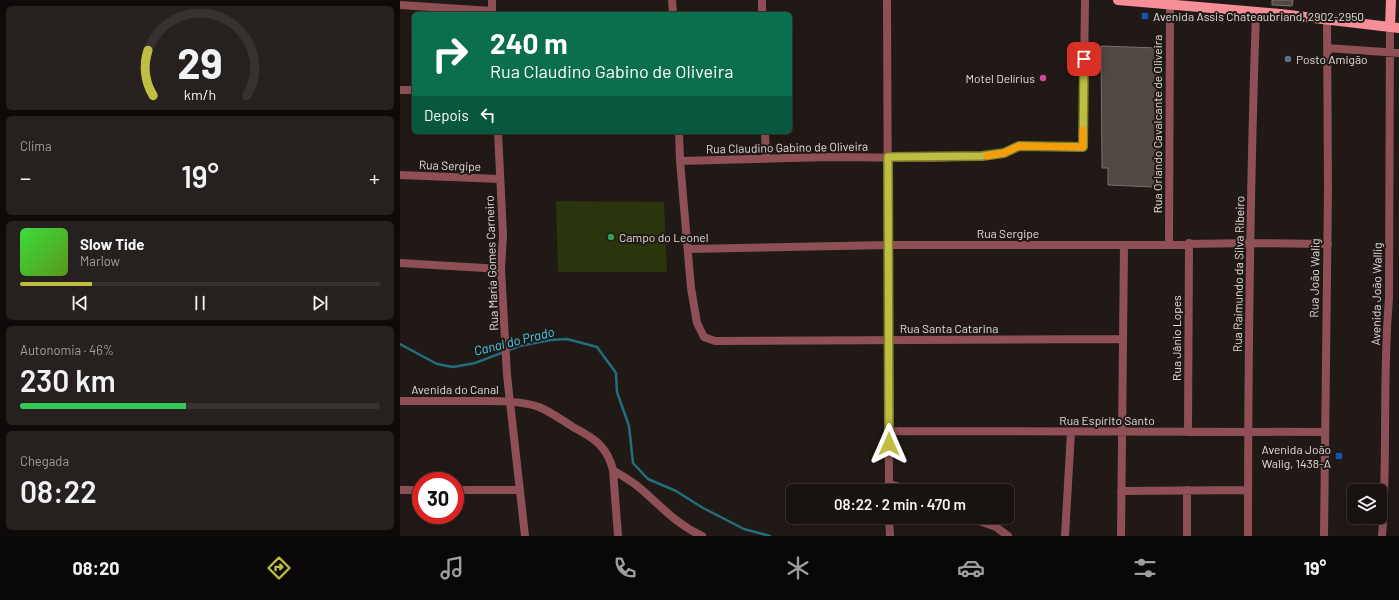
<!DOCTYPE html>
<html lang="pt">
<meta charset="utf-8">
<style>
:root{--surface:#191310;--page:#26201e;--text:#f1f3f6;--muted:#9f9e9f;--line:#373230;--accent:#bfbe42}
body{margin:0;font-family:Barlow,sans-serif;background:var(--page);color:var(--text);height:100vh;display:flex;flex-direction:column;font-size:15px;white-space:nowrap}
*{box-sizing:border-box;margin:0}
p{font-size:13px;color:var(--muted)}
.icon{flex:none;width:22px;height:22px;fill:none;stroke:currentColor;stroke-width:2;stroke-linecap:round;stroke-linejoin:round}
.map{position:relative;flex:1;overflow:hidden}
.panel{display:flex;flex-direction:column;gap:6px;padding:6px;background:#0e0a09;width:400px}
.panel>*{flex:none}
.banner{position:absolute;left:12px;top:12px;width:380px;height:122px;border-radius:6px;box-shadow:0 4px 16px #0002,0 0 0 1px var(--line);background:#0b6e4f;color:#fff;overflow:hidden}
.fabs{position:absolute;left:947px;top:484px;display:grid;gap:8px}
.fabs a{display:grid;place-items:center;width:40px;height:40px;border-radius:6px;background:var(--surface);box-shadow:0 4px 16px #0002,0 0 0 1px var(--line);font-size:20px}
.speed{position:absolute;left:12px;top:472px;display:flex;gap:8px;font-size:20px;font-weight:700;text-align:center}
.speed>*{display:grid;place-content:center;width:52px;height:52px;border-radius:50%;background:var(--surface);box-shadow:0 4px 16px #0002,0 0 0 1px var(--line);line-height:1}
.speed .limit{border:6px solid #d22;background:#fff;color:#111}
.pin{position:absolute;display:grid;place-items:center;width:34px;height:34px;color:#fff;margin:-17px;border-radius:8px;box-shadow:0 2px 6px #0006}
.me{position:absolute;width:44px;margin:-22px;rotate:0deg;stroke-linejoin:round;filter:drop-shadow(0 0 3px #0008)}
.turn{display:flex;align-items:center;gap:14px;height:84px;padding:0 12px;font-size:18px}
.turn .icon{width:52px;height:52px;stroke-width:2.5}
.turn b{display:block;font-size:28px;line-height:34px}
.then{display:flex;align-items:center;height:38px;padding:0 12px;background:#0003;gap:8px;font-size:15px}
.big{font-size:30px;font-weight:600;line-height:1.1}
.panel .tile{flex:1;display:flex;flex-direction:column;justify-content:center;gap:6px;min-width:0;padding:0 14px;border-radius:6px;background:var(--page)}
.panel .dial{align-items:center;gap:0}
.dial svg{height:104px;overflow:visible;fill:none;stroke:var(--line);stroke-width:7;stroke-linecap:round;text-anchor:middle}
.dial text{fill:var(--text);stroke:none}
.song{display:flex;align-items:center;gap:12px}
.cover{width:48px;height:48px;border-radius:6px;background:linear-gradient(135deg,hsl(120 70% 55%),hsl(90 70% 35%))}
.played{height:4px;border-radius:2px;background:linear-gradient(90deg,var(--accent) 20%,var(--line) 20%)}
.keys{display:flex;justify-content:space-around;direction:ltr}
.heat{display:flex;justify-content:space-between;align-items:center;font-size:22px;direction:ltr}
.charge{height:6px;border-radius:3px;background:linear-gradient(90deg,#34c759 46%,var(--line) 0)}
.trip{position:absolute;left:386px;top:484px;width:228px;height:40px;border-radius:6px;background:var(--surface);box-shadow:0 4px 16px #0002,0 0 0 1px var(--line);font-weight:600;line-height:40px;text-align:center}
.dock{display:flex;height:64px;justify-content:space-around;align-items:center;background:#0a0806;color:var(--muted)}
.dock .icon{width:28px;height:28px}
.dock .selected{color:var(--accent)}
.dock b{font-size:18px;color:var(--text)}
main{display:flex;flex:1;min-height:0}
.map>svg:first-child{display:block}
</style>
<main>
<section class="panel">
<div class="tile dial"><svg viewBox="0 0 100 80">
<path d="M14 69A42 42 0 1 1 86 69"/>
<path d="M14 69A42 42 0 0 1 10 34" stroke="#bfbe42"/>
<text x="50" y="56" font-size="32" font-weight="700">29</text>
<text x="50" y="72" font-size="11">km/h</text>
</svg></div>
<div class="tile"><p>Clima</p>
<div class="heat"><a>−</a><b class="big">19°</b><a>+</a></div>
</div>
<div class="tile">
<div class="song"><i class="cover"></i><div><b>Slow Tide</b><p>Marlow</p></div></div>
<div class="played"></div>
<div class="keys"><svg class="icon" aria-label="previous" viewBox="0 0 24 24"><path d="M18 5L8 12l10 7zM5 5v14"/></svg><svg class="icon" aria-label="pause" viewBox="0 0 24 24"><path d="M8 5v14M16 5v14"/></svg><svg class="icon" aria-label="next" viewBox="0 0 24 24"><path d="M6 5l10 7-10 7zM19 5v14"/></svg></div>
</div>
<div class="tile"><p>Autonomia · 46%</p><b class="big">230 km</b><div class="charge"></div></div>
<div class="tile"><p>Chegada</p><b class="big">08:22</b></div>
</section>
<div class="map">
<svg width="999" height="536" viewBox="0 0 999 536">
<rect width="100%" height="100%" fill="#211915"/>
<path fill="#2a350b" d="M156,201l108,1 3,70h-109z"/>
<g fill="none" stroke-linecap="round" stroke-linejoin="round">
<path stroke="#226e7e" stroke-width="2.5" d="M0,344l37,20 16,3 22,-4 45,-17 30,-6 17,-1 30,8 19,26 1,19 12,34 4,37 15,16 28,12 27,17 41,21 26,7"/>
</g>
<path fill="#514843" stroke="#7b716c" d="M872,0h21l-1,6 -20,-1z
M701,46l57,2 -1,120 -3,19 -46,-2v-17h-6z"/>
<g fill="none" stroke-linecap="round" stroke-linejoin="round">
<path stroke="#8e5056" stroke-width="8" d="M92,0v14
M272,0l1,14
M362,0v14
M487,0l2,491
M0,5l92,6
M927,48l72,5
M0,90h14
M98,132l5,103 -2,34 6,106 18,161
M279,132l1,29 11,127 6,35 7,14 11,4 408,-2
M365,132l1,27
M280,161l150,-4 101,1 50,-2 23,-3 15,-7 64,1 2,-147
M0,175l100,4
M769,244l1,-240
M288,249l200,-4h236l126,-2 78,1
M0,263l101,6
M0,401c24,0 49,0 73,0 22,0 45,-1 66,6 12,5 23,13 34,20 21,11 34,19 40,43l5,66
M489,431l436,1
M788,432l1,-189
M213,470c9,6 20,12 28,19 21,18 35,35 61,47
M489,484l26,7
M0,490h21
M55,490h65
M721,491l127,-1
M489,517l1,19
M568,517l28,10 12,9
M665,536l6,-104
M721,536l3,-291
M787,536v-46
M848,536c0,-175 2,-349 8,-524
M924,536l4,-347 -1,-169
M982,536c6,-79 0,-158 7,-237l1,-272"/>
<path stroke="#f68e98" stroke-width="10" d="M718,0l162,14 119,14
M990,27l1,-27"/>
</g>
<g fill="none" stroke-linecap="round" stroke-linejoin="round">
<defs>
<path id="route" d="M489,444l-1,-287 94,-1 22,-3 15,-7 64,1 1,-88"/>
</defs>
<use href="#route" stroke="#7c7c2b" stroke-width="10"/>
<use href="#route" stroke="#bfbe42" stroke-width="7"/>
<path stroke="#f59e0b" stroke-width="7" d="M587,156l17,-3 15,-7 64,1v-17"/>
</g>
<g fill="#1a4fb4" stroke="#211915" stroke-width="1.5">
<rect x="741" y="12" width="8" height="8" rx="2"/>
<rect x="935" y="452" width="8" height="8" rx="2"/>
</g>
<circle fill="#5c6f8a" stroke="#211915" stroke-width="1.5" cx="888" cy="59" r="4"/>
<circle fill="#d1479c" stroke="#211915" stroke-width="1.5" cx="643" cy="78" r="4"/>
<circle fill="#2e9e5b" stroke="#211915" stroke-width="1.5" cx="211" cy="237" r="4"/>
<g text-anchor="middle" dominant-baseline="central" stroke-width="4" stroke-linejoin="round" paint-order="stroke">
<g font-size="12" fill="#e0dbd8" stroke="#211915" text-anchor="start">
<text x="753" y="16">Avenida Assis Chateaubriand, 2902-2950</text>
<text x="896" y="59">Posto Amigão</text>
<text x="635" y="78" text-anchor="end">Motel Delírius</text>
<text x="219" y="237">Campo do Leonel</text>
<text x="931" y="449" text-anchor="end">Avenida João<tspan x="931" dy="14">Walig, 1438-A</tspan></text>
</g>
<g font-size="12" fill="#e0dbd8" stroke="#211915">
<text transform="translate(757 124) rotate(-90)">Rua Orlando Cavalcante de Oliveira</text>
<text transform="translate(387 147) rotate(-1)">Rua Claudino Gabino de Oliveira</text>
<text transform="translate(50 165) rotate(2)">Rua Sergipe</text>
<text x="608" y="233">Rua Sergipe</text>
<text transform="translate(91 263) rotate(-92)">Rua Maria Gomes Carneiro</text>
<text transform="translate(838 274) rotate(-89)">Rua Raimundo da Silva Ribeiro</text>
<text transform="translate(914 278) rotate(-89)">Rua João Walig</text>
<text transform="translate(976 294) rotate(-89)">Avenida João Wallig</text>
<text x="549" y="328">Rua Santa Catarina</text>
<text transform="translate(776 338) rotate(-90)">Rua Jânio Lopes</text>
<text x="55" y="389">Avenida do Canal</text>
<text x="707" y="420">Rua Espírito Santo</text>
</g>
<g font-size="13" font-style="italic" fill="#44d3f1" stroke="#211915">
<text transform="translate(114 341) rotate(-14)">Canal do Prado</text>
</g>
</g>
</svg>
<div class="fabs">
<a><svg class="icon" aria-label="layers" viewBox="0 0 24 24"><path d="M12 4l9 5-9 5-9-5zM3 14l9 5 9-5"/></svg></a>
</div>
<div class="speed"><div class="limit">30</div></div>
<div class="pin" style="left:684px;top:59px;background:#d93025"><svg class="icon" aria-label="arrive" viewBox="0 0 24 24"><path d="M6 21V4h12l-3 4 3 4H6"/></svg></div>
<svg class="me" style="left:489px;top:444px" viewBox="-20 -20 40 40"><path d="M0-17L14 15 0 8-14 15z" fill="#bfbe42" stroke="#fff" stroke-width="4"/></svg>
<div class="trip">08:22 · 2 min · 470 m</div>
<div class="banner">
<div class="turn"><svg class="icon" aria-label="right" viewBox="0 0 24 24"><path d="M7 20v-9h11M14 6l5 5-5 5"/></svg><div><b>240 m</b>Rua Claudino Gabino de Oliveira</div></div>
<div class="then">Depois<svg class="icon" aria-label="left" viewBox="0 0 24 24"><path d="M17 20v-9H6M10 6l-5 5 5 5"/></svg></div>
</div>
</div>
</main>
<nav class="dock">
<b>08:20</b>
<svg class="icon selected" aria-label="directions" viewBox="0 0 24 24"><path d="M12 3l9 9-9 9-9-9zM9 14v-3h6M13 9l2 2-2 2"/></svg>
<svg class="icon" aria-label="music" viewBox="0 0 24 24"><path d="M9 18V5l10-2v13"/><circle cx="6" cy="18" r="3"/><circle cx="16" cy="16" r="3"/></svg>
<svg class="icon" aria-label="phone" viewBox="0 0 24 24"><path d="M5 4h4l2 5-3 2q2 4 5 5l2-3 5 2v4C11 20 4 13 5 4z"/></svg>
<svg class="icon" aria-label="climate" viewBox="0 0 24 24"><path d="M12 3v18M4 7l16 10M4 17L20 7"/></svg>
<svg class="icon" aria-label="car" viewBox="0 0 24 24"><path d="M5 17H2v-5l4-1 3-4h7l3 4 3 1v5h-3M9 17h6M6 11h13"/><circle cx="7" cy="17" r="2"/><circle cx="17" cy="17" r="2"/></svg>
<svg class="icon" aria-label="filters" viewBox="0 0 24 24"><path d="M4 7h16M4 17h16"/><circle cx="9" cy="7" r="2"/><circle cx="15" cy="17" r="2"/></svg>
<b>19°</b>
</nav>
